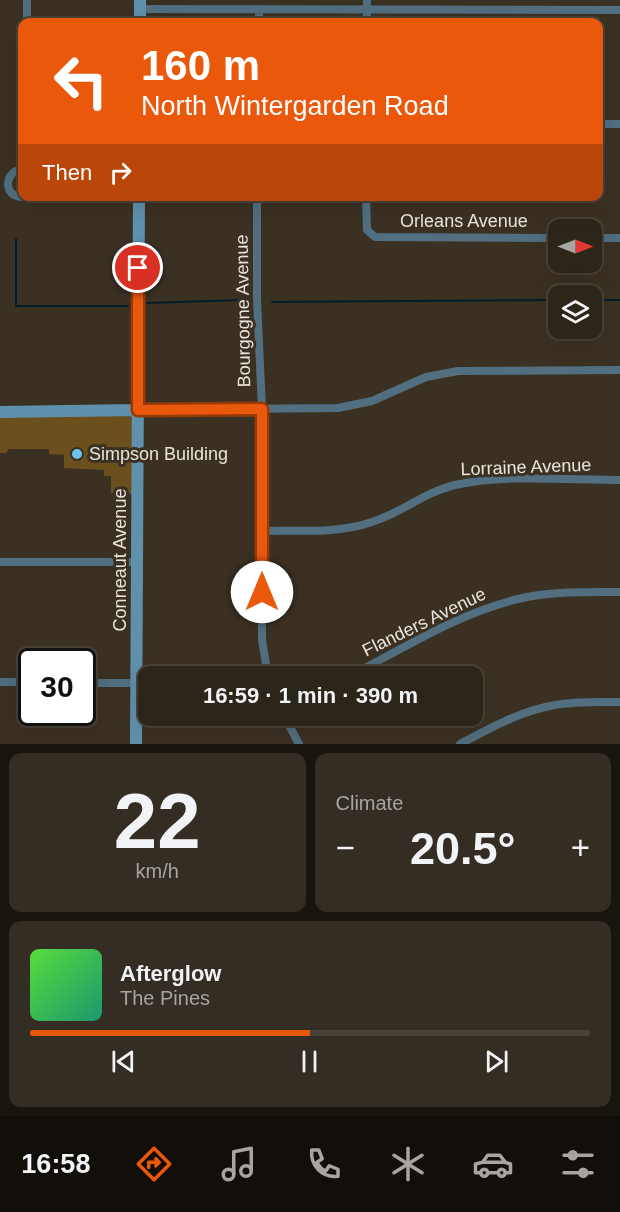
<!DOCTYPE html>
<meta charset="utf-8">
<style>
:root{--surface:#2c251a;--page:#342d23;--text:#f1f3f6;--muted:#a6a5a2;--line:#484239;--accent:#ea580c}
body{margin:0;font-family:Arial,sans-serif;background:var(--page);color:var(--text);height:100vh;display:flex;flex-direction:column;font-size:22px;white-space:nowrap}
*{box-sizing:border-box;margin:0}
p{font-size:20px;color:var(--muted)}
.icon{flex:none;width:33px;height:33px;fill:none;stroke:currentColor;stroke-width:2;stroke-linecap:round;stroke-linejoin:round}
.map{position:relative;height:744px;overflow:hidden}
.sheet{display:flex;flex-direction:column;gap:9px;padding:9px;background:#18140e;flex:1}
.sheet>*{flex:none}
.top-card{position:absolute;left:18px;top:18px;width:585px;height:183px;border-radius:12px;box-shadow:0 6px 24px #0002,0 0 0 2px var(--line);background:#ea580c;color:#fff;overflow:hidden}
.needle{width:39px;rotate:90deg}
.buttons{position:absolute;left:548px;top:219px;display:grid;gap:12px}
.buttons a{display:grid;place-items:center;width:54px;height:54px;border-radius:12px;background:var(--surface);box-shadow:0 6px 24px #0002,0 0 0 2px var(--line);font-size:30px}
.speed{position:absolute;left:18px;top:648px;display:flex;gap:12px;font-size:30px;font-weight:700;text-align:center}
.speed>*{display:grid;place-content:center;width:78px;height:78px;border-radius:50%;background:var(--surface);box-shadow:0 6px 24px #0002,0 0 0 2px var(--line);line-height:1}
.speed .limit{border:3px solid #111;border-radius:9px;background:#fff;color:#111}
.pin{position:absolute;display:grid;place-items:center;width:51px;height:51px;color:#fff;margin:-26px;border:3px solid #fff;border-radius:50%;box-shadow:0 2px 6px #0007}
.me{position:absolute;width:66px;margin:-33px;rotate:0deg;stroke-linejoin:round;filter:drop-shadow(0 0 4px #0008)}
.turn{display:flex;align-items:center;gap:21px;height:126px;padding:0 24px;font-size:27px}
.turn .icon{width:78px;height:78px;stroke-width:2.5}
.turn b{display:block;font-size:42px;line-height:51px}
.then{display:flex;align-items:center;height:57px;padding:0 24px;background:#0003;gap:12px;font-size:22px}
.big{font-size:45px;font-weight:800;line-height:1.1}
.sheet .tile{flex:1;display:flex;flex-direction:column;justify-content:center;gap:9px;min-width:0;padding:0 21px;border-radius:12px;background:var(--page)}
.sheet .dial{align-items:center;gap:0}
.dial b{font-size:78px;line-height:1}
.song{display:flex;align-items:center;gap:18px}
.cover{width:72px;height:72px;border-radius:9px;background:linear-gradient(135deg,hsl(110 70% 55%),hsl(160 70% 35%))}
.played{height:6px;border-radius:3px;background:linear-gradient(90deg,var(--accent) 50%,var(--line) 50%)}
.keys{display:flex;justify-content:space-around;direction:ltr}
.heat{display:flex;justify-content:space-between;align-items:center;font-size:33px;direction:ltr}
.sheet .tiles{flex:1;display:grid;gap:9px;grid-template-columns:1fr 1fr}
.tile:last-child{grid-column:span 2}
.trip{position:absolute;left:138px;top:666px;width:345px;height:60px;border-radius:12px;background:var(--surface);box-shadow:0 6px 24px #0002,0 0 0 2px var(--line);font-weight:800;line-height:60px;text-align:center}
.menu{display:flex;height:96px;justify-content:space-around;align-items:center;background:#120f0a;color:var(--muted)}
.menu .icon{width:42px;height:42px}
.menu .current{color:var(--accent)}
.menu b{font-size:27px;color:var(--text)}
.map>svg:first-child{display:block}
</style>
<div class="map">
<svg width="620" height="744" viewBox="0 0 620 744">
<rect width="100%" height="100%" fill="#3b3123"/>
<path fill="#6b4f1c" d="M138,410v84l-27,-1v-17h-7v-6l-40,-2v-13l-15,-1v-5h-40l-3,4h-6v-41z"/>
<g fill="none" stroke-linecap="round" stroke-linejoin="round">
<path stroke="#041d2a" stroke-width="2" d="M16,239v67h112
M591,300h29
M272,302l286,-2
M147,303l96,-3"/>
<path stroke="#516f81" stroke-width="8" d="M140,9l480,1
M27,22v-22
M259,22v-13
M367,22v-22
M598,124h22
M22,169c-22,4 -17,34 7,27
M257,196v103l5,110v231l6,36
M366,196l1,34 8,7 183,1
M591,238h29
M138,410l200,-2 34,-7 54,-24 32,-6 162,-1
M262,531c36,-1 75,3 110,-9 29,-9 53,-30 83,-37 49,-11 114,-5 165,-5
M0,562h137
M350,676c54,-28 109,-63 168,-77 33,-8 68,-7 102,-7
M0,682h32
M82,683h55
M284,716l15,28
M460,744c31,-16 60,-33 95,-39 21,-4 43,-3 65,-3"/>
<path stroke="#5f91ad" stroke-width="12" d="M140,22v-22
M0,412l138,-2
M136,744l3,-548"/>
</g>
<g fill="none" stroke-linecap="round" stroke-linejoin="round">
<defs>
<path id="route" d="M138,268v142l124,-1v183"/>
</defs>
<use href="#route" stroke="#983908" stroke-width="15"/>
<use href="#route" stroke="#ea580c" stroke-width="10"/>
</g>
<circle fill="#6bc3f2" stroke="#3b3123" stroke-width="2" cx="77" cy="454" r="6"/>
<g text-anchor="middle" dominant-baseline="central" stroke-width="6" stroke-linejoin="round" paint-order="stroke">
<g font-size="18" fill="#eae4db" stroke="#3b3123">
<text x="464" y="221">Orleans Avenue</text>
<text transform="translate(243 311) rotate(-91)">Bourgogne Avenue</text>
<text transform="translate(526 467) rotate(-2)">Lorraine Avenue</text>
<text transform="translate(120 560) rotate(-90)">Conneaut Avenue</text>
<text transform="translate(424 622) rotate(-26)">Flanders Avenue</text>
</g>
<g font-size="18" fill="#eae4db" stroke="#3b3123" text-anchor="start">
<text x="89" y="454">Simpson Building</text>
</g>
</g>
</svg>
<div class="buttons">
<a><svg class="needle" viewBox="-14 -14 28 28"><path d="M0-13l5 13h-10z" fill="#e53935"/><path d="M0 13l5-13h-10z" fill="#a6a5a2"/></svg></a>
<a><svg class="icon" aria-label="layers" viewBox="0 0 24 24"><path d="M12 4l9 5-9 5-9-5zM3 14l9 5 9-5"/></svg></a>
</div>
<div class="speed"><div class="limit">30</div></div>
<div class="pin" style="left:138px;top:268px;background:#d93025"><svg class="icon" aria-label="arrive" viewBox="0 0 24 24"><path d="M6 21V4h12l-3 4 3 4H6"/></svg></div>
<svg class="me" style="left:262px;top:592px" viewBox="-20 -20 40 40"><circle r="19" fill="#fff"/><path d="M0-13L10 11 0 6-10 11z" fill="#ea580c"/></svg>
<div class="trip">16:59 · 1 min · 390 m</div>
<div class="top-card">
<div class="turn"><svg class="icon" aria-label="left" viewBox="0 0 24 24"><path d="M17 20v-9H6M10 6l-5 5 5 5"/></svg><div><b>160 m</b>North Wintergarden Road</div></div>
<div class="then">Then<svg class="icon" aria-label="right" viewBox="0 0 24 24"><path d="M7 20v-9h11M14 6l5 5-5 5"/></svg></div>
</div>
</div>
<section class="sheet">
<div class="tiles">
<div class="tile dial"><b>22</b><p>km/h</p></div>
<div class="tile"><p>Climate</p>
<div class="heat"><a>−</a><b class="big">20.5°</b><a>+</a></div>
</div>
<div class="tile">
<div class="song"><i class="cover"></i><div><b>Afterglow</b><p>The Pines</p></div></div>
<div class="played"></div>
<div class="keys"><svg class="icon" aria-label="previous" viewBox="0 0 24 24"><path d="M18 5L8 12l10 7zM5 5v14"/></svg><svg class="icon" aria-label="pause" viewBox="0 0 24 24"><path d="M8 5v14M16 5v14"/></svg><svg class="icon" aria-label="next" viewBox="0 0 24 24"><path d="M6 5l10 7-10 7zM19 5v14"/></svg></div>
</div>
</div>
</section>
<nav class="menu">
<b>16:58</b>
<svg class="icon current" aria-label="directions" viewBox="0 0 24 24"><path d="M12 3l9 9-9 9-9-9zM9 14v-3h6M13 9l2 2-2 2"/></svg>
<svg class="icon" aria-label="music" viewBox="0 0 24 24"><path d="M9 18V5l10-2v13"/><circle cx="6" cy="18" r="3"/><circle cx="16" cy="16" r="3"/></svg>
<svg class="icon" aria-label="phone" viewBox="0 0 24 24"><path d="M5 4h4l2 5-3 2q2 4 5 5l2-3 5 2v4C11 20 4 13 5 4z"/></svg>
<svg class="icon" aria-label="climate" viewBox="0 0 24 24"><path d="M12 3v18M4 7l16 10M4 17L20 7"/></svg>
<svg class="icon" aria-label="car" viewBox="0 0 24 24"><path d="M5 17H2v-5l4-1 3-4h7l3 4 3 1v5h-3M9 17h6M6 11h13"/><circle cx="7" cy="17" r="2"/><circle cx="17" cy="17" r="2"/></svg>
<svg class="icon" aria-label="filters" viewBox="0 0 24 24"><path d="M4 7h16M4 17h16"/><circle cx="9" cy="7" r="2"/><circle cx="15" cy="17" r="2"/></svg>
</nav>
